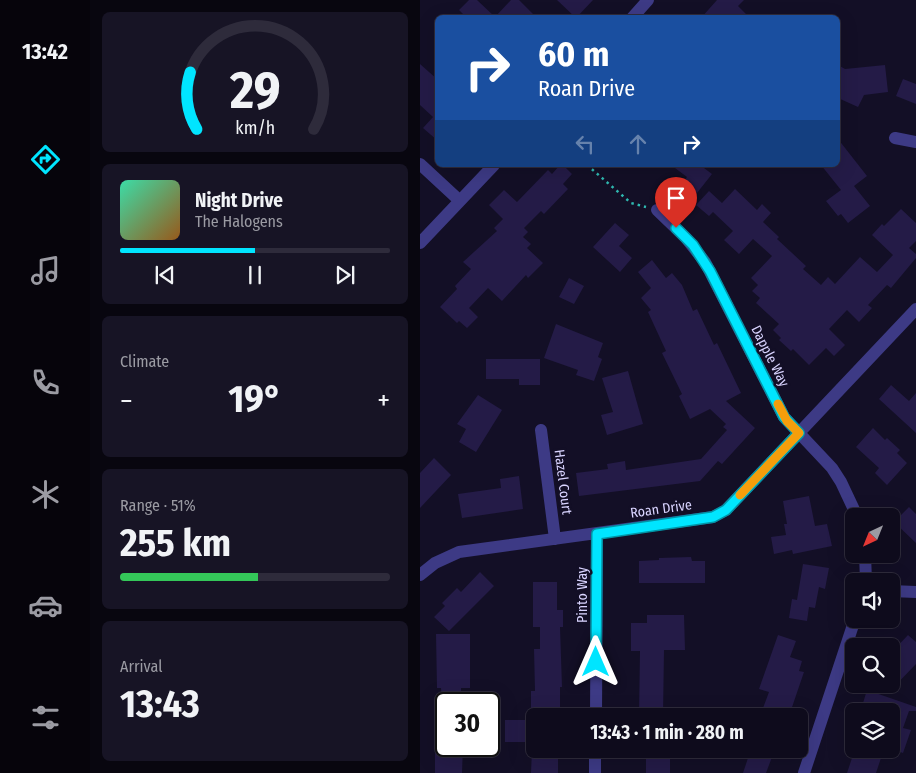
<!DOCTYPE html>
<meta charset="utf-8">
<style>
:root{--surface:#0e0b1c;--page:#171425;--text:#f1f3f6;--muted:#9b9ba3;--line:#2e2b3b;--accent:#00e5ff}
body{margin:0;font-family:"Fira Sans Condensed",sans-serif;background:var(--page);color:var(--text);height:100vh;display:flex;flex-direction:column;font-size:19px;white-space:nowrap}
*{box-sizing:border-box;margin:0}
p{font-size:16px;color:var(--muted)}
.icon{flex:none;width:28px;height:28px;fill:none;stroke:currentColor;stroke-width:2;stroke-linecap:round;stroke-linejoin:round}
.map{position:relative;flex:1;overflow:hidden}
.panel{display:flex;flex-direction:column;gap:12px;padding:12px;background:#08060f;width:330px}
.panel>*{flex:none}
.hud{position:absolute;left:15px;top:15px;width:405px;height:152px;border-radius:8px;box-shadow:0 5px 20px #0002,0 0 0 1px var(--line);background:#1a4fa0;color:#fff;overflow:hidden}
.needle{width:32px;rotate:223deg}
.tools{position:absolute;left:425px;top:508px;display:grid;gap:10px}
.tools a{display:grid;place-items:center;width:55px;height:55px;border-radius:8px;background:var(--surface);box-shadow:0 5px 20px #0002,0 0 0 1px var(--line);font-size:25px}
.speed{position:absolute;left:15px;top:692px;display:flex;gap:10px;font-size:25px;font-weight:700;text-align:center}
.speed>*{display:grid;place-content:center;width:65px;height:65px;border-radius:50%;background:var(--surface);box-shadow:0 5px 20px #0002,0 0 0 1px var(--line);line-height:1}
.speed .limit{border:2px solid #111;border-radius:8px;background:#fff;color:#111}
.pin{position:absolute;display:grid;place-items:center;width:42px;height:42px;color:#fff;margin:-51px -21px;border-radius:50% 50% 50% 0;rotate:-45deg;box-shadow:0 0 5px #0007}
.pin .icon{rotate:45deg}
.me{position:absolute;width:55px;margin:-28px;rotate:0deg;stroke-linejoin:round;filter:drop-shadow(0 0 4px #0008)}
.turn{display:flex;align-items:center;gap:18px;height:105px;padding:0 20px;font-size:22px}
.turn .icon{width:65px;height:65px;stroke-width:2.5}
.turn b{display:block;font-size:35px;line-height:42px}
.lanes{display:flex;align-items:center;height:48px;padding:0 20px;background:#0003;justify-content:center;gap:25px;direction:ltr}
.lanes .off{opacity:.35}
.big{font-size:38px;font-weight:700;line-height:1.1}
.panel .widget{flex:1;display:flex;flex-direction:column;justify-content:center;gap:8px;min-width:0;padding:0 18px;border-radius:8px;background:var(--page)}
.panel .dial{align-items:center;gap:0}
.dial svg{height:130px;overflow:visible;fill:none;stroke:var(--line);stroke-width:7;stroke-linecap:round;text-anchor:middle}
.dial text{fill:var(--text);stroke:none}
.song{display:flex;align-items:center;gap:15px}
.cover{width:60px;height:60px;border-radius:8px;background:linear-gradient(135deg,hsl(160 70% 55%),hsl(30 70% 35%))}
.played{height:5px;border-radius:2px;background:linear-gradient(90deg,var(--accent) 50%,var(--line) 50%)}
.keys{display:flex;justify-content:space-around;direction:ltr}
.heat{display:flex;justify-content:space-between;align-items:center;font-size:28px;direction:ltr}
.charge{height:8px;border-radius:4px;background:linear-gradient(90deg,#34c759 51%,var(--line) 0)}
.trip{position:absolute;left:106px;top:708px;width:282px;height:50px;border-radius:8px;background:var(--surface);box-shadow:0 5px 20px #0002,0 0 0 1px var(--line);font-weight:700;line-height:50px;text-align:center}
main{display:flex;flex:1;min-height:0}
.dock{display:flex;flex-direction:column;width:90px;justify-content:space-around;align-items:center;background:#06040b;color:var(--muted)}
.dock .icon{width:35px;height:35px}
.dock .current{color:var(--accent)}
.dock b{font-size:22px;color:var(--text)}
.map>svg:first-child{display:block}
</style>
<main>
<nav class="dock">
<b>13:42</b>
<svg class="icon current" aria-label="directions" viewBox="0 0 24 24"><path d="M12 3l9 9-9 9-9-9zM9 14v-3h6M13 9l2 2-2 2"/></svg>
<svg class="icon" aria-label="music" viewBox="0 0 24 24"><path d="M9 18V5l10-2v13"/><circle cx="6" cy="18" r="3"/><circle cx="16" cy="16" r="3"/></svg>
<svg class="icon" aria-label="phone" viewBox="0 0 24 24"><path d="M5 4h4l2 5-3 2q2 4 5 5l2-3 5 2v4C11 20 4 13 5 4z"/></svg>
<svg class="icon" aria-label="climate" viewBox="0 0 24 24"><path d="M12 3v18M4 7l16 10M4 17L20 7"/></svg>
<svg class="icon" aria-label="car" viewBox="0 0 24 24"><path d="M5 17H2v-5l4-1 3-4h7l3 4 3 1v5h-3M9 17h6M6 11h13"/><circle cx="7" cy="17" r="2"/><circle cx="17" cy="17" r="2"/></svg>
<svg class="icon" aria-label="filters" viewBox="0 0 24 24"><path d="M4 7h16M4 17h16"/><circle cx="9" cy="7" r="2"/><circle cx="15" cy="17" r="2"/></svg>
</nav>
<section class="panel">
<div class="widget dial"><svg viewBox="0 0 100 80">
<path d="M14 69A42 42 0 1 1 86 69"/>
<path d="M14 69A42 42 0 0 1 10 34" stroke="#00e5ff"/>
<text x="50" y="56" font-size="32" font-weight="700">29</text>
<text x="50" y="72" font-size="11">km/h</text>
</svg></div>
<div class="widget">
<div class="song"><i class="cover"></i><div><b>Night Drive</b><p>The Halogens</p></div></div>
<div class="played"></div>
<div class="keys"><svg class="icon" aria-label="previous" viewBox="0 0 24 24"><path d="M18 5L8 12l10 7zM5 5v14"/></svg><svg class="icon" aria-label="pause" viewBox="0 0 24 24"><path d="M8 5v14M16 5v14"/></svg><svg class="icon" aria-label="next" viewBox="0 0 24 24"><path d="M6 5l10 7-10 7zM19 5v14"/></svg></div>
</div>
<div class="widget"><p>Climate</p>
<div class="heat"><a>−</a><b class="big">19°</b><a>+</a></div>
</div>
<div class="widget"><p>Range · 51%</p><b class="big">255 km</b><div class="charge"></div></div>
<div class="widget"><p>Arrival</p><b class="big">13:43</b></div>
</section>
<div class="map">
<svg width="496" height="773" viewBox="0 0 496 773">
<rect width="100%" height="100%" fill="#130f26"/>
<path fill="#241b47" d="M49,0h8l18,17 16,-17h8l18,18h-70l-8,-8z
M137,0h36l-17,18z
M297,0h27l-6,6 12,12h-49z
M0,64l18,16v61l-15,-13 10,-11 -13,-12z
M418,65l7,4 40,-4 3,27 -24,3 -6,12 -20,-9z
M483,79l13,5v20l-20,-8z
M418,139l29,37 -13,10 16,20 -22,17 -7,-9 -3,2 -12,-15 15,-11 -20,-25h17z
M140,165h3l9,9 -9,10 5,5 -24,25 -3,-3 -17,17 4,4 -5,5 8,7 -4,4 16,15 -15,15 -2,-3 -24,26 -14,-13 -19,20 9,9 -11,11 -8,-7 -2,2 -17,-16 17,-18 -2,-3 16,-17 -8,-7 34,-31 -3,-3 9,-9 -14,-14 15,-15 13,12 31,-32 4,4z
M251,165h29l12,9 -15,19 -14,-11 4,-5z
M315,189l22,21 5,-6 9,9 -8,9 16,15 -2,2 29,27 -3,3 18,16 7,-8 7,7 25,-27 17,15 16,-17 -21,-20 10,-11 2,2 17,-17 15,14v18l-7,7 7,6v4l-25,30 -4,-3 -19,20 4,3 -13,14 -12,-12 -18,19 16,16 -11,11 -8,-8 -17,17 -16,-16 -2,2 -12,-11 2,-2 -8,-8 6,-6 -23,-21 4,-5 -8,-7 6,-6 -7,-7 21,-22 -19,-17 -14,15 -15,-14 9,-9 -20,-19 -4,4 -13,-11 13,-14 13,12z
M195,223l14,12 -10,11 13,12 -12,14 -27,-25z
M232,260l14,18 6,-5 10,12 11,26 4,-2 17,36 3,-2 24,50 -15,8 29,27 -33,36 -4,-3 -18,20 -121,15 -3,-23 32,-4 -1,-5 18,-3 1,9 75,-11 26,-29 -4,-3 3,-3 -16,-15 -20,10 -11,-23 3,-2 -20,-41 4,-2 -18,-39 3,-2 -10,-12 10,-10 -13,-16z
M149,278l15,8 -10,18 -15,-7z
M136,324l47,19 -5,14 4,2 -8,22 -18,-6 2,-5 -34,-12z
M66,359h54v26h-21v-6h-33z
M208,371l15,53 -36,11 -6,-20 12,-3 -11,-34z
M471,385l18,16 7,-8v40l-37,-34z
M58,395l24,15 -26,42 -17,-10 7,-13 -9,-5z
M453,428l12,12 2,-2 13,12 -3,3 10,10 -20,22 -12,-12 4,-5 -23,-21z
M14,458l17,17 -31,33v-35z
M99,476l4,33 -61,9 -4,-24 43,-6 -1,-9z
M389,496l6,30 12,-2 5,22 -39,8 -1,-4 -18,4 -3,-17 15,-2 -2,-11h3l-4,-23z
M489,507l7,7v29l-22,-21z
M271,557l1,4h13v22h-66v-22l20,-1v-2z
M383,564l26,4 -4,21 -6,-2 -4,21 -6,-1 -2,14 -18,-3 3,-19 5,1z
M60,572l14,14 -45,45 -15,-14 11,-11 -3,-3 15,-15 4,4z
M113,582h24v28h6v17h-3l2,60h-2v29h-29v-25h4l-1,-42h6v-22h-7z
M227,615h37l1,35h-21l-1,66h-24l1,-65h-9v-28h16z
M16,634h34v54h-9v16h-19l-1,-16h-4z
M358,635l18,6 -6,16 12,4 -3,10 5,1 -15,44h-29l9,-24 -10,-3z
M488,635l8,7v22l-25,26v-37z
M447,690l49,17v4h-7l-6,17 8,2 -8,23 -8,-3 -2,7 -2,-1v-45h-17l1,-3 -12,-5z
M85,720h30v22h-30z
M15,746h28l-1,27h-27z
M112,749l26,1v23h-27z
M226,749h24v24h-24z
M331,749h24l-9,24h-23z
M435,749h8l19,6 -6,18h-29z"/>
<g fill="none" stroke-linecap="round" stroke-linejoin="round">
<path stroke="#2fb8b0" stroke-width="2.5" stroke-dasharray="2.5 4" stroke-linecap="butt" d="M167,165l44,38 15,4"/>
<path stroke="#3d3a85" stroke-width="12" d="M212,18l16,-18
M475,138l21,4
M0,164l40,37
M237,210l29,28 19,24 79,155 48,51 9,14 16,34
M0,243l74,-78
M121,430l14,109
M445,554l1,27
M0,575l15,-12 24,-11 254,-35 13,-7 190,-201
M471,591l25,1
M176,716l1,-182
M175,773v-24
M384,773l51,-154"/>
</g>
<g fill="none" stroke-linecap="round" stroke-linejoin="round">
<defs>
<path id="route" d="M176,662l1,-128 116,-17 13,-7 73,-77 -15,-16 -74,-146 -17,-26 -17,-17"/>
</defs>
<use href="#route" stroke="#0095a6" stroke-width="12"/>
<use href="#route" stroke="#00e5ff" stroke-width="9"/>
<path stroke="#f59e0b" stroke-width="9" d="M320,495l59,-62 -12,-12 -9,-17"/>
</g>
<g text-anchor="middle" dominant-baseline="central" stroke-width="5" stroke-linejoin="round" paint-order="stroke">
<g font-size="14" fill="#d9d4ff" stroke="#130f26">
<text transform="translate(350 356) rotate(63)">Dapple Way</text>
<text transform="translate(143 482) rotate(83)">Hazel Court</text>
<text transform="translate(241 509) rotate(-8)">Roan Drive</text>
<text transform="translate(162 595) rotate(-90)">Pinto Way</text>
</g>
</g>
</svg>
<div class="tools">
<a><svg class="needle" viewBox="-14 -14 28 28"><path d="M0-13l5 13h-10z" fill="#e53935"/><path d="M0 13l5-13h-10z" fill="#9b9ba3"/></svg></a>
<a><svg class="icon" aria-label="sound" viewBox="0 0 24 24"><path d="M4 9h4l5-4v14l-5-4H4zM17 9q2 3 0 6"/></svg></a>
<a><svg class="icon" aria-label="search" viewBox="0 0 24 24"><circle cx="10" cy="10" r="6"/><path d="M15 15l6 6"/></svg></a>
<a><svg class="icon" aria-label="layers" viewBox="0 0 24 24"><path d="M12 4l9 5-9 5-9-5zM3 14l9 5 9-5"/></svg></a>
</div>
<div class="speed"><div class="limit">30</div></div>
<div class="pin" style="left:256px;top:228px;background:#d93025"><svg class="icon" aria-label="arrive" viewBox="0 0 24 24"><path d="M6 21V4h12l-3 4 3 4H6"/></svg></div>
<svg class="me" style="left:176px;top:662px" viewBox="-20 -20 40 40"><path d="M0-17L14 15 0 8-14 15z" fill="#00e5ff" stroke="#fff" stroke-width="4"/></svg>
<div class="trip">13:43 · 1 min · 280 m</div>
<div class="hud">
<div class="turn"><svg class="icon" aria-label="right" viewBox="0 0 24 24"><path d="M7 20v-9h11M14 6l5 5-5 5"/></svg><div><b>60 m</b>Roan Drive</div></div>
<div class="lanes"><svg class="icon off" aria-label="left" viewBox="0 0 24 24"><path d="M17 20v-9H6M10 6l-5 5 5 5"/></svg><svg class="icon off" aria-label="ahead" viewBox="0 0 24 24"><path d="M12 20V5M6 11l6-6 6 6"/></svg><svg class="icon" aria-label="right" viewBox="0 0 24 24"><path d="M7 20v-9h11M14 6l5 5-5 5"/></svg></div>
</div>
</div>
</main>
